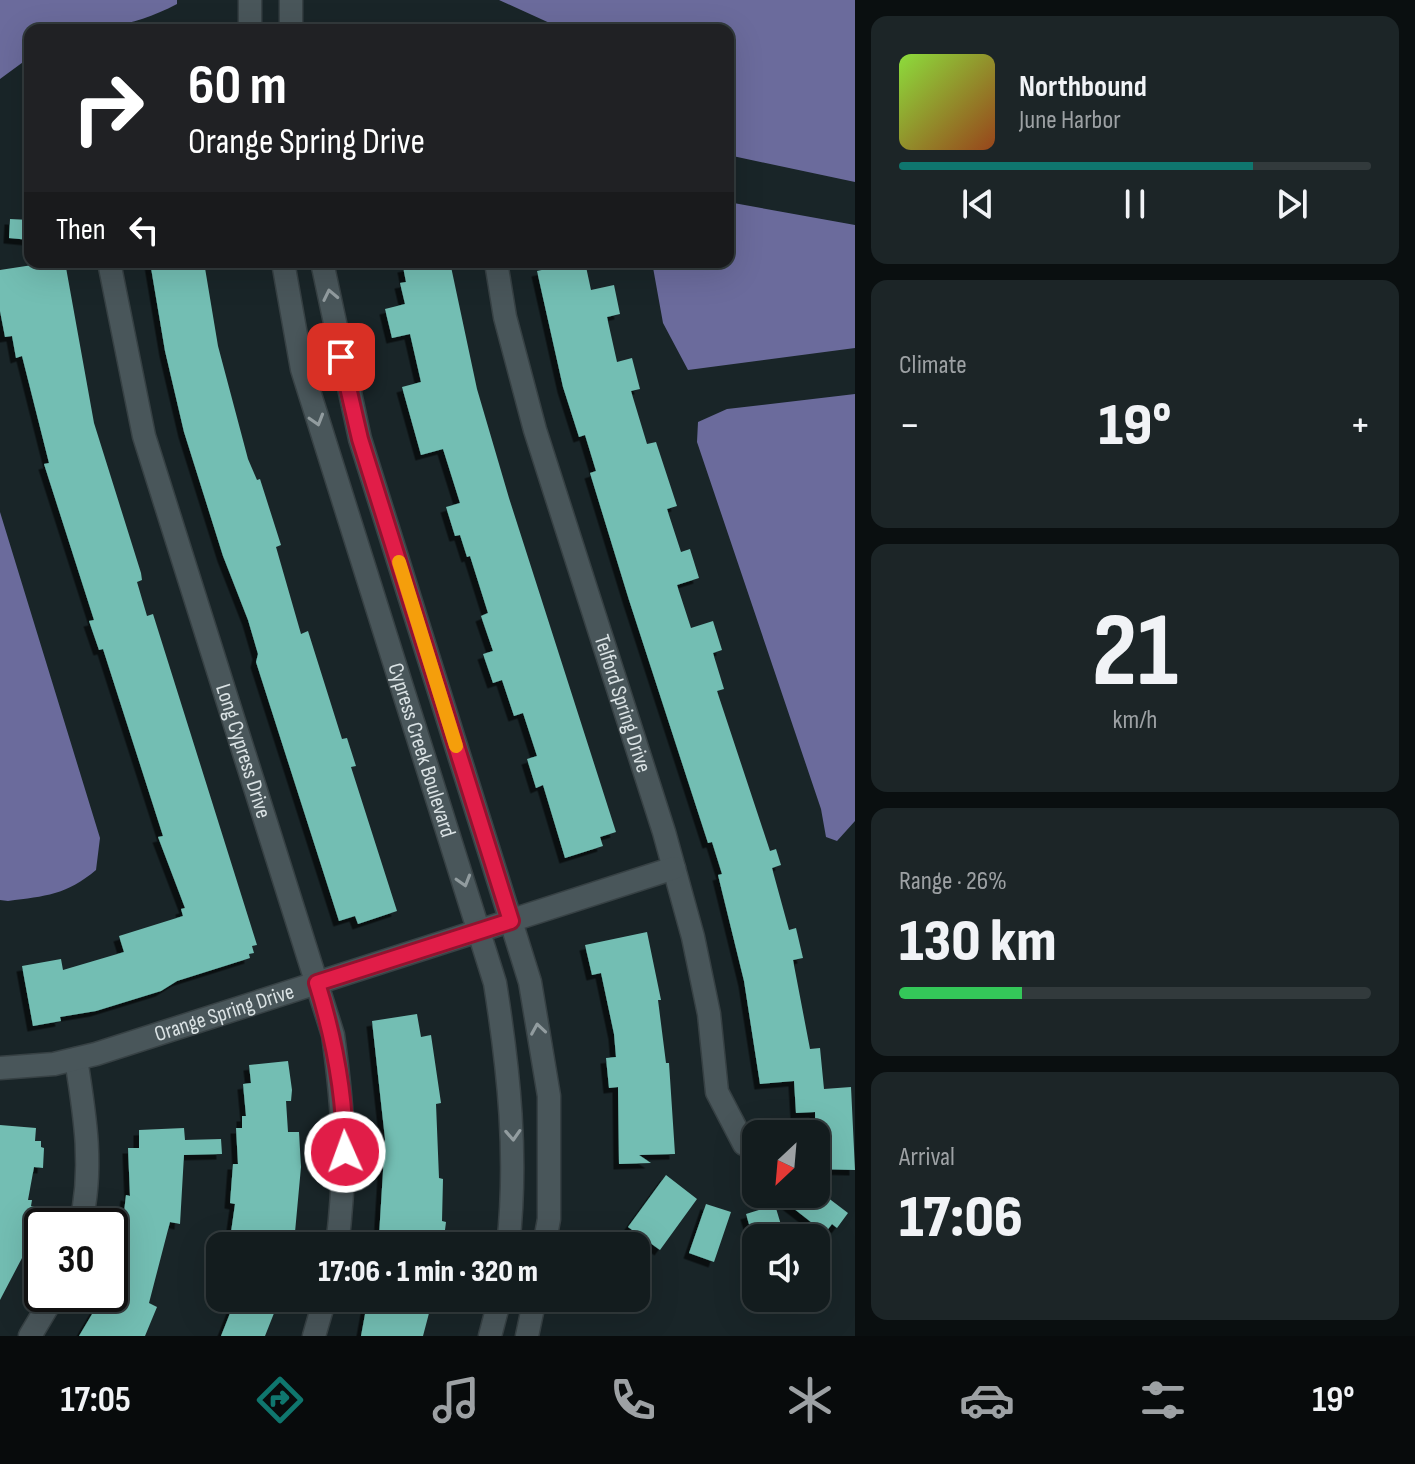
<!DOCTYPE html>
<meta charset="utf-8">
<style>
:root{--surface:#131c1e;--page:#1c2527;--text:#f1f3f6;--muted:#9da1a4;--line:#323a3c;--accent:#0f766e}
body{margin:0;font-family:"Sofia Sans Condensed",sans-serif;background:var(--page);color:var(--text);height:100vh;display:flex;flex-direction:column;font-size:30px;white-space:nowrap}
*{box-sizing:border-box;margin:0}
p{font-size:26px;color:var(--muted)}
.icon{flex:none;width:44px;height:44px;fill:none;stroke:currentColor;stroke-width:2;stroke-linecap:round;stroke-linejoin:round}
.map{position:relative;flex:1;overflow:hidden}
.details{display:flex;flex-direction:column;gap:16px;padding:16px;background:#0a0f10;width:560px}
.details>*{flex:none}
.guide{position:absolute;left:24px;top:24px;width:710px;height:244px;border-radius:16px;box-shadow:0 8px 32px #0002,0 0 0 2px var(--line);background:#202124;color:#fff;overflow:hidden}
.needle{width:52px;rotate:206deg}
.buttons{position:absolute;left:742px;top:1120px;display:grid;gap:16px}
.buttons a{display:grid;place-items:center;width:88px;height:88px;border-radius:16px;background:var(--surface);box-shadow:0 8px 32px #0002,0 0 0 2px var(--line);font-size:40px}
.speed{position:absolute;left:24px;top:1208px;display:flex;gap:16px;font-size:40px;font-weight:700;text-align:center}
.speed>*{display:grid;place-content:center;width:104px;height:104px;border-radius:50%;background:var(--surface);box-shadow:0 8px 32px #0002,0 0 0 2px var(--line);line-height:1}
.speed .limit{border:4px solid #111;border-radius:12px;background:#fff;color:#111}
.pin{position:absolute;display:grid;place-items:center;width:68px;height:68px;color:#fff;margin:-34px;border-radius:16px;box-shadow:0 4px 12px #0006}
.me{position:absolute;width:88px;margin:-44px;rotate:358deg;stroke-linejoin:round;filter:drop-shadow(0 0 6px #0008)}
.turn{display:flex;align-items:center;gap:28px;height:168px;padding:0 32px;font-size:36px}
.turn .icon{width:104px;height:104px;stroke-width:2.5}
.turn b{display:block;font-size:56px;line-height:68px}
.then{display:flex;align-items:center;height:76px;padding:0 32px;background:#0003;gap:16px;font-size:30px}
.big{font-size:60px;font-weight:800;line-height:1.1}
.details .card{flex:1;display:flex;flex-direction:column;justify-content:center;gap:12px;min-width:0;padding:0 28px;border-radius:16px;background:var(--page)}
.details .dial{align-items:center;gap:0}
.dial b{font-size:104px;line-height:1}
.song{display:flex;align-items:center;gap:24px}
.cover{width:96px;height:96px;border-radius:12px;background:linear-gradient(135deg,hsl(90 70% 55%),hsl(20 70% 35%))}
.played{height:8px;border-radius:4px;background:linear-gradient(90deg,var(--accent) 75%,var(--line) 75%)}
.keys{display:flex;justify-content:space-around;direction:ltr}
.heat{display:flex;justify-content:space-between;align-items:center;font-size:44px;direction:ltr}
.charge{height:12px;border-radius:6px;background:linear-gradient(90deg,#34c759 26%,var(--line) 0)}
.trip{position:absolute;left:206px;top:1232px;width:444px;height:80px;border-radius:16px;background:var(--surface);box-shadow:0 8px 32px #0002,0 0 0 2px var(--line);font-weight:800;line-height:80px;text-align:center}
.dock{display:flex;height:128px;justify-content:space-around;align-items:center;background:#080b0c;color:var(--muted)}
.dock .icon{width:56px;height:56px}
.dock .on{color:var(--accent)}
.dock b{font-size:36px;color:var(--text)}
main{display:flex;flex:1;min-height:0}
.map>svg:first-child{display:block}
</style>
<main>
<div class="map">
<svg width="855" height="1336" viewBox="0 0 855 1336">
<defs>
<filter id="shadow"><feDropShadow dx="-5.5" dy="5.5" stdDeviation="0" flood-color="#0009"/></filter>
</defs>
<rect width="100%" height="100%" fill="#192528"/>
<path fill="#6b6b9c" d="M0,0h177v4c-51,27 -91,26 -147,26v27l-30,22z
M499,0h356v182l-127,-27v-125h-163z
M728,202l127,23v123l-167,22 -25,-47 -11,-61h76z
M855,394v427l-18,20 -11,-4 -5,-28 -124,-367 1,-20 29,-13z
M0,512l100,326 -4,32c-30,25 -50,26 -88,31l-8,-1z"/>
<path fill="#73beb3" filter="url(#shadow)" d="M10,219l20,1v20l-21,-2z
M52,262h13l29,161 47,150 1,7 -5,2 10,34 6,-2 104,331 -5,1 2,7 -5,1 1,4 -73,23 -16,10 -65,20 -36,6 1,4 -28,5 -11,-60 39,-7 2,11 61,-18 -5,-16 64,-20 -2,-7 4,-1 -27,-71 5,-1 -60,-187 -4,1 -10,-29 5,-1 -50,-156 5,-1 -27,-107 -6,2 -4,-22 -7,1 -5,-26v-41z
M150,262h54l14,84 30,113 9,21 3,-1 21,66 -5,2 25,87 7,-3 34,108 5,-1 9,28 -5,1 46,144 -39,13 -3,-8 -16,5 -83,-259 2,-8 -10,-34 -25,-64 -39,-124 -19,-81z
M428,262h22l27,127 32,109 107,334 -16,5 3,9 -38,12 -22,-73 -7,3 -9,-29 10,-3 -14,-43 -9,3 -12,-36 -9,3 -10,-29 10,-3 -12,-35 7,-3 -18,-57 -3,1 -7,-22 -5,1 -9,-29 14,-4 -17,-54 -22,6 -19,-68 19,-5 -11,-48 -18,4 -7,-29 20,-5 -5,-21 6,-1 -3,-15z
M549,262h36l6,28 23,-5 6,29 -13,3 10,45 15,-4 8,31 -9,2 16,53 9,-2 21,64 -10,3 14,43 9,-3 9,29 -22,7 14,43 22,-7 9,29 -9,3 11,36 -7,2 53,160 6,-2 5,16 -9,3 17,62 7,-2 7,30 -10,2 17,89 10,-1 4,41 27,-2 4,83 -39,-1 -1,-57 -19,1 -2,-32 -34,3 -16,-103 -26,-106 4,-1 -10,-32 -4,1 -79,-243 -39,-127 6,-2 -11,-36 -6,2 -16,-50 -26,-116 14,-3z
M647,932l14,68h-3l8,63h3l6,91 -36,1 12,8 -32,1 -1,-77 -9,1 -3,-30 10,-1 -2,-23 -13,-61 -9,2 -7,-30z
M417,1014l4,23 10,-2 10,68 -5,1 3,74 4,1 -1,42 4,1 -3,24h-61l1,-10h-4l6,-97 -13,-118z
M288,1061l4,29 -1,11h-5l2,31h11l2,35 -7,76 -15,-2 -1,5h-49l6,-42 -5,-1 3,-39h5l-2,-36h6v-12h4l-3,-32 8,-1 -2,-18z
M0,1125l36,3 -1,13h6v6l3,1 -1,20 -9,-1 -6,33h4l-1,6 8,2 -6,29 -33,63z
M184,1128l1,12 36,-1 1,15 -38,1 -4,69 -10,-2 -21,81 8,4 -12,29h-66l25,-42h6v-23l11,-33 5,-43 4,1 -2,-48h11v-18z
M666,1175l31,24 -37,51 -32,-23z
M775,1194h48l25,19 -11,15 -5,-4 -7,9z
M706,1204l25,8 -17,50 -25,-9z
M775,1205l10,33h-32l-7,-24z
M236,1298h44l-15,38h-44z
M368,1298h65l-10,38h-62z"/>
<g fill="none" stroke-linecap="round" stroke-linejoin="round">
<defs>
<g id="street">
<path d="M250,0v30"/>
<path d="M291,0v30"/>
<path id="s1" d="M109,262l35,174 189,599c11,79 14,132 4,211"/>
<path id="s2" d="M283,262l19,107 193,614c14,88 23,174 13,263"/>
<path d="M322,262l38,177 170,543 19,114v123l-5,27"/>
<path id="s3" d="M496,262l9,55 30,113 129,402 29,105 16,77 8,78 27,52"/>
<path d="M76,1059c9,56 18,111 4,167"/>
<path id="s4" d="M0,1068l54,-4 42,-10 578,-186"/>
<path d="M30,1336l25,-42"/>
<path d="M314,1336l11,-38"/>
<path d="M490,1336l10,-38"/>
<path d="M527,1336l8,-38"/>
</g>
</defs>
<use href="#street" stroke="#374144" stroke-width="25"/>
<use href="#street" stroke="#49565a" stroke-width="22"/>
</g>
<defs><path id="oneway-chevron" d="M-2-3.5L2.5 0L-2 3.5" fill="none" stroke-width="1.6" stroke-linecap="round" stroke-linejoin="round" transform="scale(2)"/></defs>
<g stroke="#929c9f">
<use href="#oneway-chevron" transform="translate(330 295) rotate(-102)"/>
<use href="#oneway-chevron" transform="translate(317 420) rotate(73)"/>
<use href="#oneway-chevron" transform="translate(464 881) rotate(73)"/>
<use href="#oneway-chevron" transform="translate(538 1029) rotate(-99)"/>
<use href="#oneway-chevron" transform="translate(513 1135) rotate(87)"/>
</g>
<g fill="none" stroke-linecap="round" stroke-linejoin="round">
<defs>
<path id="route" d="M341,357l19,82 151,482 -194,62c17,55 28,111 28,169"/>
</defs>
<use href="#route" stroke="#92132f" stroke-width="20"/>
<use href="#route" stroke="#e11d48" stroke-width="14"/>
<path stroke="#f59e0b" stroke-width="14" d="M399,562l57,184"/>
</g>
<g text-anchor="middle" dominant-baseline="central" stroke-width="8" stroke-linejoin="round" paint-order="stroke">
<g font-size="22" fill="#dae2e4" stroke="#080d0e">
<text stroke="none"><textPath href="#s3" startOffset="460">Telford Spring Drive</textPath></text>
<text stroke="none"><textPath href="#s2" startOffset="508">Cypress Creek Boulevard</textPath></text>
<text stroke="none"><textPath href="#s1" startOffset="508">Long Cypress Drive</textPath></text>
<text stroke="none"><textPath href="#s4" startOffset="232">Orange Spring Drive</textPath></text>
</g>
</g>
</svg>
<div class="buttons">
<a><svg class="needle" viewBox="-14 -14 28 28"><path d="M0-13l5 13h-10z" fill="#e53935"/><path d="M0 13l5-13h-10z" fill="#9da1a4"/></svg></a>
<a><svg class="icon" aria-label="sound" viewBox="0 0 24 24"><path d="M4 9h4l5-4v14l-5-4H4zM17 9q2 3 0 6"/></svg></a>
</div>
<div class="speed"><div class="limit">30</div></div>
<div class="pin" style="left:341px;top:357px;background:#d93025"><svg class="icon" aria-label="arrive" viewBox="0 0 24 24"><path d="M6 21V4h12l-3 4 3 4H6"/></svg></div>
<svg class="me" style="left:345px;top:1152px" viewBox="-20 -20 40 40"><circle r="17" fill="#e11d48" stroke="#fff" stroke-width="3"/><path d="M0-11L8 9 0 5-8 9z" fill="#fff"/></svg>
<div class="trip">17:06 · 1 min · 320 m</div>
<div class="guide">
<div class="turn"><svg class="icon" aria-label="right" viewBox="0 0 24 24"><path d="M7 20v-9h11M14 6l5 5-5 5"/></svg><div><b>60 m</b>Orange Spring Drive</div></div>
<div class="then">Then<svg class="icon" aria-label="left" viewBox="0 0 24 24"><path d="M17 20v-9H6M10 6l-5 5 5 5"/></svg></div>
</div>
</div>
<section class="details">
<div class="card">
<div class="song"><i class="cover"></i><div><b>Northbound</b><p>June Harbor</p></div></div>
<div class="played"></div>
<div class="keys"><svg class="icon" aria-label="previous" viewBox="0 0 24 24"><path d="M18 5L8 12l10 7zM5 5v14"/></svg><svg class="icon" aria-label="pause" viewBox="0 0 24 24"><path d="M8 5v14M16 5v14"/></svg><svg class="icon" aria-label="next" viewBox="0 0 24 24"><path d="M6 5l10 7-10 7zM19 5v14"/></svg></div>
</div>
<div class="card"><p>Climate</p>
<div class="heat"><a>−</a><b class="big">19°</b><a>+</a></div>
</div>
<div class="card dial"><b>21</b><p>km/h</p></div>
<div class="card"><p>Range · 26%</p><b class="big">130 km</b><div class="charge"></div></div>
<div class="card"><p>Arrival</p><b class="big">17:06</b></div>
</section>
</main>
<nav class="dock">
<b>17:05</b>
<svg class="icon on" aria-label="directions" viewBox="0 0 24 24"><path d="M12 3l9 9-9 9-9-9zM9 14v-3h6M13 9l2 2-2 2"/></svg>
<svg class="icon" aria-label="music" viewBox="0 0 24 24"><path d="M9 18V5l10-2v13"/><circle cx="6" cy="18" r="3"/><circle cx="16" cy="16" r="3"/></svg>
<svg class="icon" aria-label="phone" viewBox="0 0 24 24"><path d="M5 4h4l2 5-3 2q2 4 5 5l2-3 5 2v4C11 20 4 13 5 4z"/></svg>
<svg class="icon" aria-label="climate" viewBox="0 0 24 24"><path d="M12 3v18M4 7l16 10M4 17L20 7"/></svg>
<svg class="icon" aria-label="car" viewBox="0 0 24 24"><path d="M5 17H2v-5l4-1 3-4h7l3 4 3 1v5h-3M9 17h6M6 11h13"/><circle cx="7" cy="17" r="2"/><circle cx="17" cy="17" r="2"/></svg>
<svg class="icon" aria-label="filters" viewBox="0 0 24 24"><path d="M4 7h16M4 17h16"/><circle cx="9" cy="7" r="2"/><circle cx="15" cy="17" r="2"/></svg>
<b>19°</b>
</nav>
